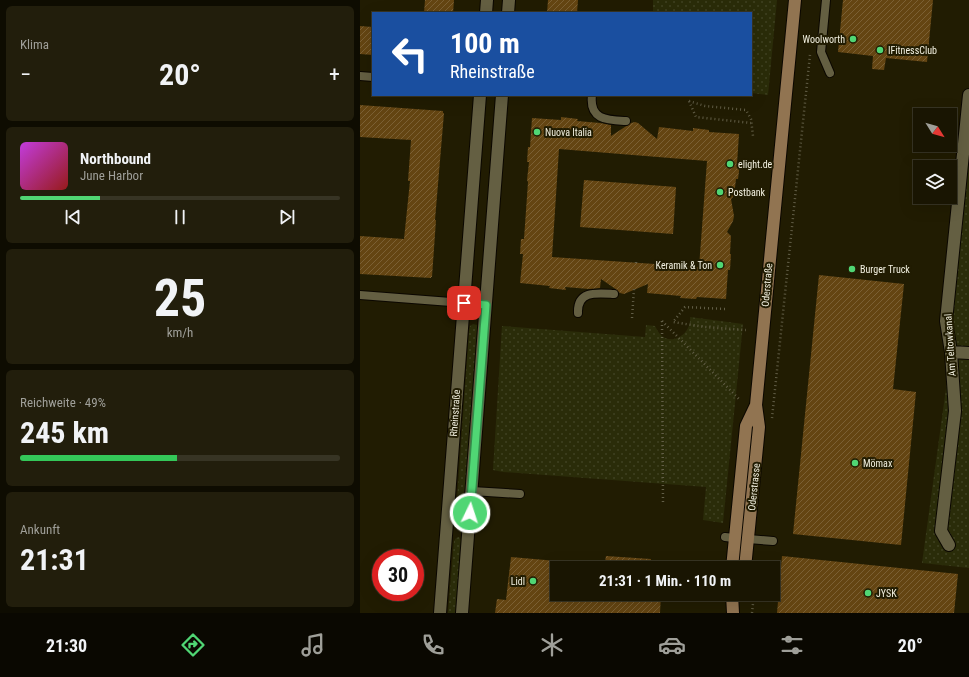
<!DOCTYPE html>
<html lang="de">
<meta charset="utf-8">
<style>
:root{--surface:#191502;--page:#221e0c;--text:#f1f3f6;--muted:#9f9f99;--line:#373424;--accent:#50d674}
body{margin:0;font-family:"Roboto Condensed",sans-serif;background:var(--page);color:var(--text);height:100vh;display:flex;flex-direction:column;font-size:15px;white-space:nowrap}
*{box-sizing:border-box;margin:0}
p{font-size:13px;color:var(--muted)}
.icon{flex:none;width:22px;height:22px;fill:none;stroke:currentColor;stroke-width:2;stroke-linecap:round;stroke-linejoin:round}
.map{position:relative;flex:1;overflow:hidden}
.details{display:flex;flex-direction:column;gap:6px;padding:6px;background:#0e0c01;width:360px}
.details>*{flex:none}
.hud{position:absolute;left:12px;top:12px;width:380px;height:84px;border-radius:0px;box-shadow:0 4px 16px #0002,0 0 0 1px var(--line);background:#1a4fa0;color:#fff;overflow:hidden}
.needle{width:26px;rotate:127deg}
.tools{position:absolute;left:553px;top:108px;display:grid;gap:8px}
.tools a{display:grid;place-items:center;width:44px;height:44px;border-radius:0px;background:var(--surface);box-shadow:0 4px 16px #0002,0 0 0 1px var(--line);font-size:20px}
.speed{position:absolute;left:12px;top:549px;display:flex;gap:8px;font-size:20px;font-weight:700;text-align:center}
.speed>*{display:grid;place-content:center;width:52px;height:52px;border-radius:50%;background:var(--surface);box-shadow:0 4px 16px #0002,0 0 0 1px var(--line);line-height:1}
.speed .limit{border:6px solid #d22;background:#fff;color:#111}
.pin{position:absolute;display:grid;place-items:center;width:34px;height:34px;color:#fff;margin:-17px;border-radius:8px;box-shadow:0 2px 6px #0006}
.me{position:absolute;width:44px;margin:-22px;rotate:4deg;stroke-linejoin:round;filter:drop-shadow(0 0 3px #0008)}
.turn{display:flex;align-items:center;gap:14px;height:84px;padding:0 12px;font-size:18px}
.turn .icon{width:52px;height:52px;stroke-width:2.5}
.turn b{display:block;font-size:28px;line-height:34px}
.big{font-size:30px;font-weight:700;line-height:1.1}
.details .card{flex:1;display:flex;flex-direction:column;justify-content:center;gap:6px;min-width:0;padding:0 14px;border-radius:6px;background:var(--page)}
.details .dial{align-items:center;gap:0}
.dial b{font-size:52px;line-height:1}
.song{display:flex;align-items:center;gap:12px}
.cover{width:48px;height:48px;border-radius:6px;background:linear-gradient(135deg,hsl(290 70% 55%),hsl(0 70% 35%))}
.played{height:4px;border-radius:2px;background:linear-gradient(90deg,var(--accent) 25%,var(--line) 25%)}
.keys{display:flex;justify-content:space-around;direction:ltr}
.heat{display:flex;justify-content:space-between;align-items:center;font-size:22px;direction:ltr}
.charge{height:6px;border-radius:3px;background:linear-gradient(90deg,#34c759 49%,var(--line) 0)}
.trip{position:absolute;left:190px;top:561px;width:230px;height:40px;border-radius:0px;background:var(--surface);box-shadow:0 4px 16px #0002,0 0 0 1px var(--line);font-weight:700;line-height:40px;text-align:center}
.tab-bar{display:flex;height:64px;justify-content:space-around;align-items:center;background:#0a0801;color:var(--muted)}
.tab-bar .icon{width:28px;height:28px}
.tab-bar .current{color:var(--accent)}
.tab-bar b{font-size:18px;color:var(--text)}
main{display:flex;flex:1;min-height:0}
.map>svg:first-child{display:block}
</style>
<main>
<section class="details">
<div class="card"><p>Klima</p>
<div class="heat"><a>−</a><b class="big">20°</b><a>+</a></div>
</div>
<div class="card">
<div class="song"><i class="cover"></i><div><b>Northbound</b><p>June Harbor</p></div></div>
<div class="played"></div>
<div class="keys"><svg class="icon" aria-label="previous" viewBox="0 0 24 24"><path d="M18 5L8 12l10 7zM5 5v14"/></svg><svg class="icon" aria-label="pause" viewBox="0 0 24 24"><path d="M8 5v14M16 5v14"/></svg><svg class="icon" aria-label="next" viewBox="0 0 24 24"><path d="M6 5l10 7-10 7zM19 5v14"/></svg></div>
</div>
<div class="card dial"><b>25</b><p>km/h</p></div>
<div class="card"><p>Reichweite · 49%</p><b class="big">245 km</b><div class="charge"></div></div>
<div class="card"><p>Ankunft</p><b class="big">21:31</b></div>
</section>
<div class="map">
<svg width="609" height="613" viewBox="0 0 609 613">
<defs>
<pattern id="grass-dots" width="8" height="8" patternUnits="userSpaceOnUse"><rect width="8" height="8" fill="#2a2c09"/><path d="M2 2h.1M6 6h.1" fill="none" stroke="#3f4121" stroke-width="1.8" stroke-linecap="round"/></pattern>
<pattern id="building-hatch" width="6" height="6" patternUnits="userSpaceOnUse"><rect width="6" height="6" fill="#644512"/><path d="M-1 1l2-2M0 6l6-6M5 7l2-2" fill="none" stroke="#7b6034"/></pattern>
</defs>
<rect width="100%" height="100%" fill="#211c02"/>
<path fill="url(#grass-dots)" d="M293,0h124l-9,95 -17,-2v-80h-98z
M609,129v439l-47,-5 29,-211 -5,-31z
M330,317l53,7 -20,199 -20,-3 3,-33 -203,-15 -10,-2 9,-144 143,11 1,-12 9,1c1,2 3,6 5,8 11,13 32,0 30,-17z
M113,324l4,1 1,8 -13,169 -4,4 -4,-5 12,-170 1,-5z
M99,537l3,5 -6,71h-8l6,-72 2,-3z"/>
<path fill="url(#building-hatch)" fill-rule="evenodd" d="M65,0h29l-1,13h-29z
M188,0h30l-1,13h-30z
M483,0h90l-6,62 -41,-4 -2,12 -12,-1 1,-13 -35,-4z
M0,26l13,1v28l-13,-1z
M0,105l83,6v2h1l-9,107h1l-4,57h-1v1l-71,-4v-38l44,3 6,-58h-2l3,-41 -51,-3z
M201,117l17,2 -1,2 23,2 11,2v11l20,-13 4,-1 3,1 19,16 2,-12 34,4v-3l16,2v2l30,2 -2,30h3l-2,15h-2l-2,17 -3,3 3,17 -1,5 -6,11 4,4 -1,18h1l-1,16h-2l-2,29 -29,-2 -1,2 -16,-1 1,-2 -34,-3 1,-9 -24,10 -4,-1 -3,-3 -16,-11 -1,9 -11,1 -24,-2 1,3 -17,-2 1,-2 -30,-3 3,-29h-3l1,-15h3l4,-57 -1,-2 2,-18h-2l1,-15h2l2,-29 29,2zM199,149l148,12 -8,106 -147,-10z
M224,180l92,7 -3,47 -93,-7z
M459,275l85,9 -11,105 23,3 -15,153 -108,-11z
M246,556l45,3 -1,9h-46z
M422,556l176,18 -4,39h-177z
M151,557l46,4v33h104l-1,19h-165l2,-14 9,1z"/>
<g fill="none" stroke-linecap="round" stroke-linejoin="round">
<defs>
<path id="lane" d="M466,0l-5,52 9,21
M0,76l13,1
M232,95c-3,25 15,25 34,26
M0,295l104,8
M218,313c-1,-23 19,-20 36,-19
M112,491l48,3
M365,537l9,1
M388,539l25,2"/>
<path id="street" d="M126,13l1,-13
M148,13l1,-13
M591,352l18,1
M589,545l-8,-14 14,-120 -4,-59 -5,-31 23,-226
M80,613l40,-518
M102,613l40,-518"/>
<path id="secondary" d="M372,568l14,-142 10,-21 39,-405
M385,568l14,-141 -3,-22
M372,594l1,19"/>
</defs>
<use href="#lane" stroke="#0b0700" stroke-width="10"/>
<use href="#street" stroke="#0b0700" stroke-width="14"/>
<use href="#secondary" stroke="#0b0700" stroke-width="14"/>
<path stroke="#625e47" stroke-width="2.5" stroke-dasharray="1 3" stroke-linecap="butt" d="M329,101l16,5 41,4 5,9 2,17
M329,101l7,16 55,6
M276,263v-4
M365,309l-40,-2 -12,15 32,5 41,3
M272,318l2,-29
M302,321l1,184
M302,321l77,78
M412,418l38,-363
M392,613l2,-19"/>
<use href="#lane" stroke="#645f42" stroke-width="8"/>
<use href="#street" stroke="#645f42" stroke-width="12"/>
<use href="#secondary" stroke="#917451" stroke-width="12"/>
</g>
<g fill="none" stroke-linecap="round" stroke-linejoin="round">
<defs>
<path id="route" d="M104,303l22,2 -16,208"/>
</defs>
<use href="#route" stroke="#348b4b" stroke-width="10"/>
<use href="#route" stroke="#50d674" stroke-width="7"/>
</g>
<g fill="#50d674" stroke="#211c02" stroke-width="1.5">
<circle cx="493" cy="39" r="4"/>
<circle cx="520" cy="50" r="4"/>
<circle cx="177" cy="132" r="4"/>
<circle cx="370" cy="164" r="4"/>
<circle cx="360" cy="192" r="4"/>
<circle cx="360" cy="265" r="4"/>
<circle cx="492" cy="269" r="4"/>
<circle cx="495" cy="463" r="4"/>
<circle cx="173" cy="581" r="4"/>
<circle cx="508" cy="593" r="4"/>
</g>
<g text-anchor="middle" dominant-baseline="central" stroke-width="4" stroke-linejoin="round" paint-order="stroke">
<g font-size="10" fill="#f3f1e1" stroke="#211c02" text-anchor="start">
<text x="485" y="39" text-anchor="end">Woolworth</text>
<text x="528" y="50">IFitnessClub</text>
<text x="185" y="132">Nuova Italia</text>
<text x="378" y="164">elight.de</text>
<text x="368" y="192">Postbank</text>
<text x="352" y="265" text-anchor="end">Keramik &amp; Ton</text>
<text x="500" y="269">Burger Truck</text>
<text x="503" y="463">Mömax</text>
<text x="165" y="581" text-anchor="end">Lidl</text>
<text x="516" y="593">JYSK</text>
</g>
<g font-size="10" fill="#f3f1e1" stroke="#211c02">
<text transform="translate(407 285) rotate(-85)">Oderstraße</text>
<text transform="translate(590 345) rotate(-94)">Am Teltowkanal</text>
<text transform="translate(95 413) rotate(-86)">Rheinstraße</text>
<text transform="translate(394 487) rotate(-84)">Oderstrasse</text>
</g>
</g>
</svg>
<div class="tools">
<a><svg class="needle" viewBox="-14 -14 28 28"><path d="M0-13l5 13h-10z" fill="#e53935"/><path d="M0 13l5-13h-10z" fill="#9f9f99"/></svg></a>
<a><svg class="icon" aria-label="layers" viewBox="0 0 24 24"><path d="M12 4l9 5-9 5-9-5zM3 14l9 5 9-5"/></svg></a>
</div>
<div class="speed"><div class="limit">30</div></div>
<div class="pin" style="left:104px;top:303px;background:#d93025"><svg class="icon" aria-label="arrive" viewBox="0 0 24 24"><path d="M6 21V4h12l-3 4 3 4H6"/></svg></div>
<svg class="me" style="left:110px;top:513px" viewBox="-20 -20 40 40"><circle r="17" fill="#50d674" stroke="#fff" stroke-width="3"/><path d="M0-11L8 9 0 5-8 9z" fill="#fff"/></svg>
<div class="trip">21:31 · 1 Min. · 110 m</div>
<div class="hud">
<div class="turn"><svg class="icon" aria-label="left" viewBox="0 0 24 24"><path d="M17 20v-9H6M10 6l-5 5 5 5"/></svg><div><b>100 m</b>Rheinstraße</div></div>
</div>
</div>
</main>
<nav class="tab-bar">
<b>21:30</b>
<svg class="icon current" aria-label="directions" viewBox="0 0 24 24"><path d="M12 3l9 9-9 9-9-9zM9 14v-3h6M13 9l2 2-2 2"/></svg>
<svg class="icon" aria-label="music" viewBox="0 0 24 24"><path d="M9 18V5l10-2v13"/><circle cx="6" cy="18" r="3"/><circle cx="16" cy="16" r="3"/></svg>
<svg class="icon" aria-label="phone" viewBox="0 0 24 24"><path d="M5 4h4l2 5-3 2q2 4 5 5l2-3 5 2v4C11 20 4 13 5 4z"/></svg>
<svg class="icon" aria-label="climate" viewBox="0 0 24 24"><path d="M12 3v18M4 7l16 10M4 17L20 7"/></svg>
<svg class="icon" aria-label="car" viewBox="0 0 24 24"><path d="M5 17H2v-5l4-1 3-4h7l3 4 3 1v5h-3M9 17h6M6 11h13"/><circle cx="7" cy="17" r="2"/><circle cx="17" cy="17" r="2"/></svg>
<svg class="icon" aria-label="filters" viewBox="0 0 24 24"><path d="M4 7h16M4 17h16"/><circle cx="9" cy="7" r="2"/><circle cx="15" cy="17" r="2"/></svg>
<b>20°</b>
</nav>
